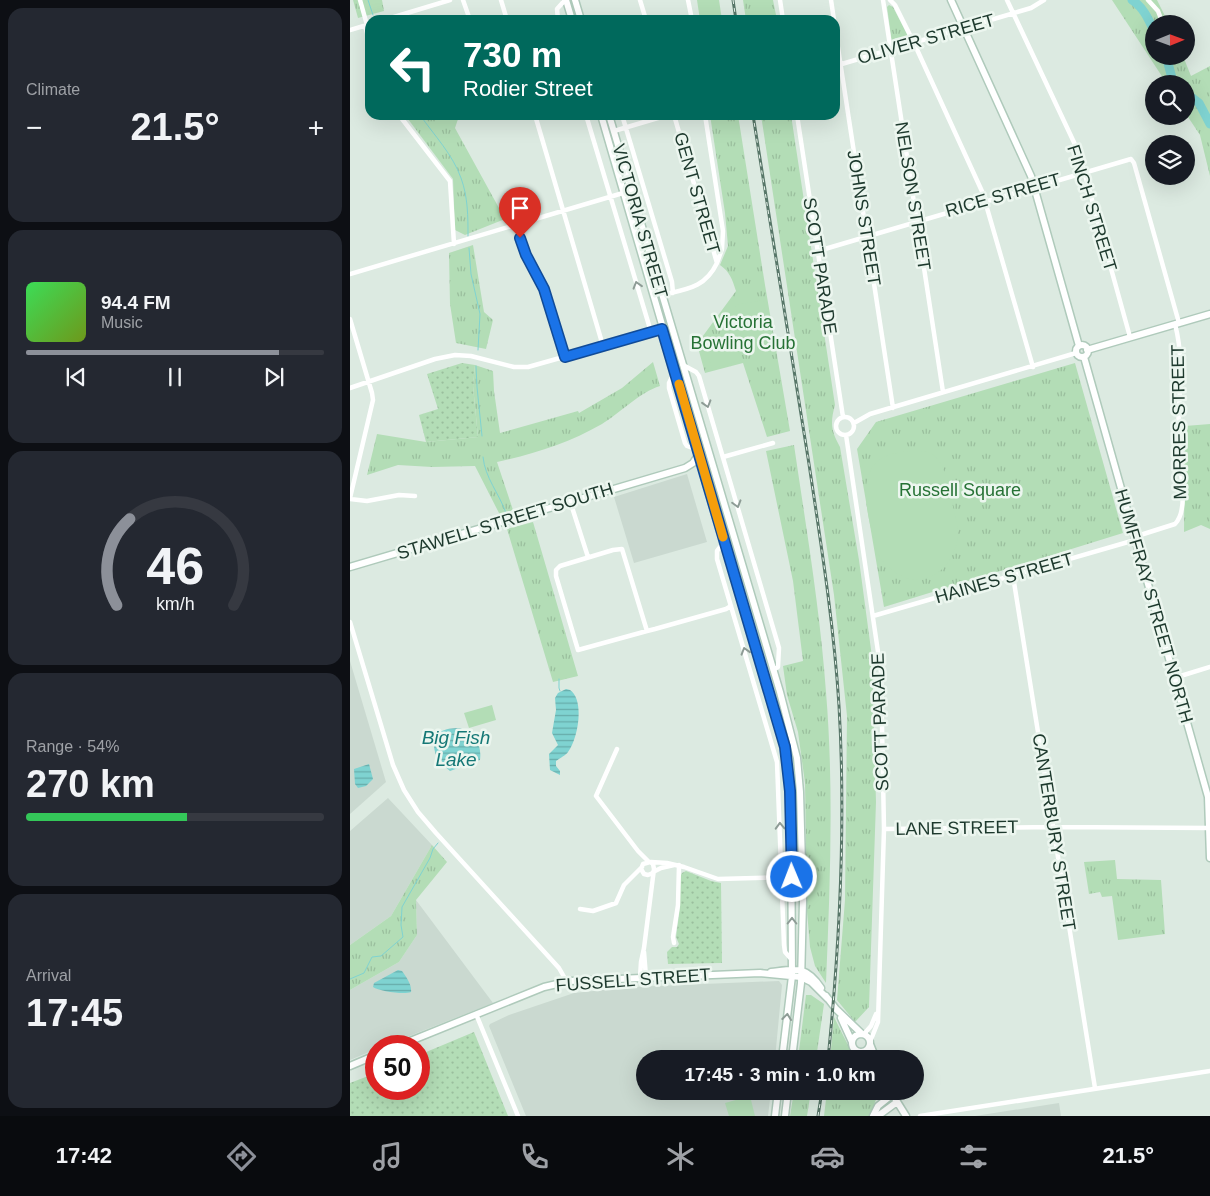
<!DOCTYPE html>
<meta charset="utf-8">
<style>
:root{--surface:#171b24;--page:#242831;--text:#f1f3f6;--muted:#9ea1a6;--line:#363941;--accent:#8c9099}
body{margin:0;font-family:Helvetica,sans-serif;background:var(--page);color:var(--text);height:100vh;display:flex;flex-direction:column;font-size:19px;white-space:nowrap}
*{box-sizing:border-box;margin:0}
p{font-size:16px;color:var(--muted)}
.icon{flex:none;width:28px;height:28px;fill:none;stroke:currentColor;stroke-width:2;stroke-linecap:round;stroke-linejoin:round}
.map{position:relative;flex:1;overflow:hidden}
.sheet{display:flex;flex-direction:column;gap:8px;padding:8px;background:#0d0f14;width:350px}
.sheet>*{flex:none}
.top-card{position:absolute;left:15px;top:15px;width:475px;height:105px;border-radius:15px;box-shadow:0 5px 20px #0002;background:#00695c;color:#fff;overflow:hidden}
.needle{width:32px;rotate:89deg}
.tools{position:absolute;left:795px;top:15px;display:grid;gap:10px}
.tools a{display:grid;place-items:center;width:50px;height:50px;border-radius:50%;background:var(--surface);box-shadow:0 5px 20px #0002;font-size:25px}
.speed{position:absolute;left:15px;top:1035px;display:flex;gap:10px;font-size:25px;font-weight:700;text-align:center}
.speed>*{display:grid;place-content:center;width:65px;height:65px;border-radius:50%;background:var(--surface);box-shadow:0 5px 20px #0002;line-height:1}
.speed .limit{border:8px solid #d22;background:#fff;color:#111}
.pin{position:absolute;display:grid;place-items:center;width:42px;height:42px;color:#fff;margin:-51px -21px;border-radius:50% 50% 50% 0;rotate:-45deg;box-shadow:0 0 5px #0007}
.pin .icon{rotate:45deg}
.me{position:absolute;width:55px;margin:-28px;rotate:359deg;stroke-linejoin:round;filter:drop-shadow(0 0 4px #0008)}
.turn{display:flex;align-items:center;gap:18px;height:105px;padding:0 15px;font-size:22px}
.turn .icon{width:65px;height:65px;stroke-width:2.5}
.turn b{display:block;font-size:35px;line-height:42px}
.big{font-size:38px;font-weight:700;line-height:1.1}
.sheet .tile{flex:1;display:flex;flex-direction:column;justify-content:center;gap:8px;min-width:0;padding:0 18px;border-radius:15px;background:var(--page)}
.sheet .dial{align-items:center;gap:0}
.dial svg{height:130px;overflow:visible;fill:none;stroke:var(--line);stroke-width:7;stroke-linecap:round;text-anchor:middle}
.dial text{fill:var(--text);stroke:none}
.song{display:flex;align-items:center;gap:15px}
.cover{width:60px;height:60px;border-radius:8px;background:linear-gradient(135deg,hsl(130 70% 55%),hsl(80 70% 35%))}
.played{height:5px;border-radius:2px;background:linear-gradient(90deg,var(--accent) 85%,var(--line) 85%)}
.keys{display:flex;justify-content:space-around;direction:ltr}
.heat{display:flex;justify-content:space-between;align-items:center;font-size:28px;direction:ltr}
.charge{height:8px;border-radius:4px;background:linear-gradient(90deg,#34c759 54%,var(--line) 0)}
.trip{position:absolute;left:286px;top:1050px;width:288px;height:50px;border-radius:25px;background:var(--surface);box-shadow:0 5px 20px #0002;font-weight:700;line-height:50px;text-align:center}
.menu{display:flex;height:80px;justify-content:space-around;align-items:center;background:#090b0e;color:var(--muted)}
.menu .icon{width:35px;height:35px}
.menu .on{color:var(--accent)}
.menu b{font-size:22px;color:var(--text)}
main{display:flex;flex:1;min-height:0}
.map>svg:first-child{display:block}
</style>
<main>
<section class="sheet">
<div class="tile"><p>Climate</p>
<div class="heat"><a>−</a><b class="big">21.5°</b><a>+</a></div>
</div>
<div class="tile">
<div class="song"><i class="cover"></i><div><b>94.4 FM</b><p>Music</p></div></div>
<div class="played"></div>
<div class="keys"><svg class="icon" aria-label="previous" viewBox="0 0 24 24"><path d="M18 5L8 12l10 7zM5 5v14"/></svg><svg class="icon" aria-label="pause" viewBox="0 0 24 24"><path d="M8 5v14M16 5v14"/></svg><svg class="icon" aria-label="next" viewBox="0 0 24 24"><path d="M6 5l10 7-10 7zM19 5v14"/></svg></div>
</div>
<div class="tile dial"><svg viewBox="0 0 100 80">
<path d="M14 69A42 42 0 1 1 86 69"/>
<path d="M14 69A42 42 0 0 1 22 16" stroke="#8c9099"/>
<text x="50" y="56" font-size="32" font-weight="700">46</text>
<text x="50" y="72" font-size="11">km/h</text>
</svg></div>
<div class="tile"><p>Range · 54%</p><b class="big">270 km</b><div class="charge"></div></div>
<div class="tile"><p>Arrival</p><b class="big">17:45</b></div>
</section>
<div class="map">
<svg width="860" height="1116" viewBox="0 0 860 1116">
<defs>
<pattern id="grass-dots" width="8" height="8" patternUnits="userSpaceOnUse" patternTransform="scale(1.25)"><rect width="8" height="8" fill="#b3ddb6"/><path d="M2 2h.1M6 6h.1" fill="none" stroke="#9abe9d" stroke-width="1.8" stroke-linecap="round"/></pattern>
<pattern id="park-tufts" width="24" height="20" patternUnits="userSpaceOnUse" patternTransform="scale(1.25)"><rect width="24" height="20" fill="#b3ddb6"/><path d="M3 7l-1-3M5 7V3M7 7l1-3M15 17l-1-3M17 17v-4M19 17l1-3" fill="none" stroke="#9abe9d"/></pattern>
<pattern id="water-rules" width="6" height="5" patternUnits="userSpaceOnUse" patternTransform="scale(1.25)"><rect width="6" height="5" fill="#7fd3d1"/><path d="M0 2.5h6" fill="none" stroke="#67acaa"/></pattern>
</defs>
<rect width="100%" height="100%" fill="#dceae1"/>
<path fill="#cad9d0" d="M337,474l20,68 -73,21 -20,-66z
M0,661l36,121 -36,32z
M38,798l44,47 -41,71 -41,29v-114z
M66,900l77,103 -109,43h-8v3l-26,11v-70l49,-28 18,-27z
M429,981l3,4 -7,74h-130v32h126l-3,25h-242l-37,-90 1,-2 19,-9 65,-22 58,-6z
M709,1103l2,13h-86z"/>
<path fill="url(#grass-dots)" d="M112,363l13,2 -2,21 5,51 -52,5 -7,-27 19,-6 -11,-35z
M336,871l25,10 10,2 1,80 -54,1 -1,-12 5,-5h5l2,-3 -3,-7 4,-30v-30l2,-4z
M124,1032l34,84h-158v-33l26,-10v16h43v-34z"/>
<path fill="url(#park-tufts)" d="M3,0h29l2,11 -26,7z
M393,0h30l4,20h-31z
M762,0h45l12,24h-15v32h29l8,20 19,-10v110l-10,-41 -14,-21v-30h-19z
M539,5l4,2 16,31 -2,4 -11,3 -4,-2 -5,-36z
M55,115h21l2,3 31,-2 -4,12 50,91 -40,16 -10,-5 -2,-51z
M360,115h28l27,170 25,146 -23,6 -24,-74 -38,10 -8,-29 39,-53c-4,-12 -6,-19 -16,-26l8,-19 -3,-33z
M411,115h30l44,290c-5,18 -4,26 5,42l19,113 13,97 4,145 -7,205 -14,15 -18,-22 8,-100 2,-184 -13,-121z
M123,245l11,67 9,8 -7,29 -30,-6 -6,-39 -1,-51z
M303,362l7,24c-20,6 -40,27 -58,38 -33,19 -68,30 -105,38l16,48 -13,5 -25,-49 -43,1 -34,-2 -31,10 10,-41 49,8 52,-5 -5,-51 2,-21 18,6 1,20 6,42 78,-22 1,2 43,-25z
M725,363l48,170 -239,74 -27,-158 19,-27z
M860,424v105l-9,-4 -17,7 1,-106z
M444,445c12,82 26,164 32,247 8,97 4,194 0,291l-11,-17 -5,-19 -3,-36 -2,-128 -7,-51 -11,-37 -4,-29 20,-5 -10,-80 -27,-130z
M183,522l45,154 -25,6 -46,-153z
M82,845l15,17 -31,38 1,35 -18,27 -49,28v-45l41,-29z
M765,860l2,19 44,1 4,54 -47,6 -6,-44 -10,1 -2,-5 -11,2 -5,-32z
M456,995h5l13,9 -8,55h-18z
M484,1017l19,38 5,4h-28z
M444,1091h17l-4,25h-17z
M477,1091h53l-5,11 -4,14h-47z"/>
<path fill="#b3ddb6" d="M347,0h22l3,20h-22z
M413,300l9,47 -28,5 -9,-47z
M382,331l9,29 -29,9 -9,-29z
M560,451c7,0 15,-1 22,3 13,9 15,27 18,41 3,12 7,25 8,37 0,17 -10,37 -26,44 -10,4 -18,6 -28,1 -14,-6 -26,-17 -29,-33 -6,-24 -21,-72 9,-87 8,-4 18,-5 26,-6z
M142,705l4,15 -27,8 -5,-15z
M400,1096l5,20h-26l-4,-13z"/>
<path fill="url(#water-rules)" d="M216,689l4,1c15,10 8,49 -2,62 -2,3 -8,6 -12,9v5l4,5v4l-10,-5 -1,-16 9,-9 -6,-12 4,-23 -1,-12 3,-5z
M110,728c15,6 22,16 20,32l-30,11 -7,-6 -1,-4 -5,-3c-9,-23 2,-30 23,-30z
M19,764l4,15 -7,7 -8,2 -3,-4 -1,-15z
M48,970l4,1c4,6 10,13 9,21 -7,3 -32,-1 -38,-5l1,-4z"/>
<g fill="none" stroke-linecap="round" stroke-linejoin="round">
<path stroke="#7fd3d1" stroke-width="1" d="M18,0l5,15
M70,115c14,20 33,40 41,63 7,19 7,39 7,58
M119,248l2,26 9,40 -2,36
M126,366l1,21 5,49
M133,457c2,21 16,36 23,56
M209,679v9l1,3
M0,979l14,-6 8,-16 9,-1 22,-19 -2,-12 1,-18 28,-49 3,-9 5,-6"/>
<path stroke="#7fd3d1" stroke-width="9" d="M782,0c11,7 16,18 22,31
M816,56l6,22 4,6
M836,93l13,10 11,21"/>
<defs>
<path id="secondary" d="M216,0l6,20
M225,0l6,20
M601,0l80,176 48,170
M251,115l184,632 5,31 1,35 1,163 -10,83
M259,115l171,577 17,66 3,34 3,109 -2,82 -9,76
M726 351a6 6 0 1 1 12 0a6 6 0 1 1-12 0Z
M737,350l123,-36
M734,357l124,440 2,61
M0,567l335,-99 8,-5 6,-9
M421,972c25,-3 35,-7 50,16
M476,996l10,13 26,25
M491,1018l11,24
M502 1043a9 9 0 1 1 18 0a9 9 0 1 1-18 0Z
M520,1044l6,15
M48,1046l146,-59 26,-6 190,-8 41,4 10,5 17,17
M0,1066l26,-11
M541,1092l15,24
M425,1116l3,-25
M435,1116l3,-25
M523,1116l5,-10 15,-12
M528,1116l19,-14"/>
</defs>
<use href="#secondary" stroke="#afcabb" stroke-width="9"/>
<path stroke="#fff" stroke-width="4.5" d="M10,0l7,25
M113,0l7,20
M151,0l6,20
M290,0l6,20
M338,0l4,20
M430,0l3,20
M481,0l3,20
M533,0l60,392
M540,0l5,5 19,38
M657,0l72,153 51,184
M798,0l10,11 5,13
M34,20l66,-20
M208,20l-1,-11 8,-9
M15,26l5,17
M485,28l58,380
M0,30l20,-6
M564,43l72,157
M485,66l196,-58 13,-8
M49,115l51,66 4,63
M185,115l68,231
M236,115l65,217
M272,115l50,167 1,11
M355,115l18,116 -1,18 -5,14
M447,115l46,302
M264,131l54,-16
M635,201l48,166
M167,225l6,24 23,43 19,65
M468,251l313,-92 3,4 45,160
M0,274l273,-81
M312,295c25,-6 43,-7 55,-32l-43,-148
M0,319l22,74 1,7 -23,98
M333,365l13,7 3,4 80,272 -1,19 -5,3
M325,371l-6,12v5l16,55 2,3 11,4
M0,388l85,-29 20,-4 16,1 43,11h14l135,-38
M486 426a9 9 0 1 1 18 0a9 9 0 1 1-18 0Z
M504,423l16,-9 206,-61
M496,435l35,237 3,157 -6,193 -8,20
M373,457l50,-14
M0,499l17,2 32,-6 16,1
M220,501l18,56
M784,537l41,-13c15,-15 4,-58 3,-78 -1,-42 8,-80 -3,-122
M374,542l-7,9v8l60,203 7,183 1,7 7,8
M663,576l82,512
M523,616l262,-76
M0,622l43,143 11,25 14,22 18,21 123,135 8,14
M297,631l-25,-82 -9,1 -53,16 -4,4v6l22,74 69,-19 8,-2 71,-20 5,-3
M824,678l36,-11
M267,749l-21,47 42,55 11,11
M534,829l169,-2 157,1
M301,862l16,1 17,4 34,12 74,-2
M303,872l8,-4 13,-3
M230,909l13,2 23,-8 8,-18 18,-18
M324,943l-1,-6 5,-32 1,-40
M294,952l2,25
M290,978l1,-16 3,-14 10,-79 -1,-5 -3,-2 -7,2 -2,5 3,5 4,1 5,-2
M126,1014l42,102
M514,1034l7,-8 5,-12
M570,1116l290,-45"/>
<use href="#secondary" stroke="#fff" stroke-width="6"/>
<defs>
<path id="rail" d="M383,0l3,20
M403,115c18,117 38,233 56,349 12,80 25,161 30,242 7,118 1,235 -11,353
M468,1116l4,-25"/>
</defs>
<use href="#rail" stroke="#577668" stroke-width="3"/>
<use href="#rail" stroke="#ecf6ef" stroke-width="1" stroke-dasharray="4" stroke-linecap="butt"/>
</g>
<defs><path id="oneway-chevron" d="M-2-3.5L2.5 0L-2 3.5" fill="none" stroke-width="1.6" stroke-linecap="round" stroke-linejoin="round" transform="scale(1.25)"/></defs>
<g stroke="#8e9c96">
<use href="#oneway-chevron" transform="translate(287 285) rotate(-107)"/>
<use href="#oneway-chevron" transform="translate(357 404) rotate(73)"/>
<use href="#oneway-chevron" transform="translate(387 504) rotate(74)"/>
<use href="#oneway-chevron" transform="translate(395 651) rotate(-107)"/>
<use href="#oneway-chevron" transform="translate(430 826) rotate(-92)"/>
<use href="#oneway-chevron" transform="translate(442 921) rotate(-90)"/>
<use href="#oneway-chevron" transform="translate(437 1017) rotate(-83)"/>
</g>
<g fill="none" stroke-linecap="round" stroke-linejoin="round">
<defs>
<path id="route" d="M170,238l6,17 18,34 21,68 97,-28 123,418 5,44 2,86"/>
</defs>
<use href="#route" stroke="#114b97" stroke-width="12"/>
<use href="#route" stroke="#1a73e8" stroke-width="9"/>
<path stroke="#f59e0b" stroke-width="9" d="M329,384l44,153"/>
</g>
<g text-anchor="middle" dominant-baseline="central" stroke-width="5" stroke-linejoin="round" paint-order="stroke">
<g font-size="18" fill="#1d392d" stroke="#ecf6ef">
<text transform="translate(576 39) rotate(-16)">OLIVER STREET</text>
<text transform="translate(347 193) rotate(74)">GENT STREET</text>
<text transform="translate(653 195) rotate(-16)">RICE STREET</text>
<text transform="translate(563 196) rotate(81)">NELSON STREET</text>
<text transform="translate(742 208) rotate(73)">FINCH STREET</text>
<text transform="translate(514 218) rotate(81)">JOHNS STREET</text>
<text transform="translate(290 221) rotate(74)">VICTORIA STREET</text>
<text transform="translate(470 266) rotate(81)">SCOTT PARADE</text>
<text transform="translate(829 422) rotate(-91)">MORRES STREET</text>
<text transform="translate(155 521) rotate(-17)">STAWELL STREET SOUTH</text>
<text transform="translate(654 578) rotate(-16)">HAINES STREET</text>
<text transform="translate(804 606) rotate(74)">HUMFFRAY STREET NORTH</text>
<text transform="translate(530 722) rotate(-92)">SCOTT PARADE</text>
<text transform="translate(607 828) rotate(-1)">LANE STREET</text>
<text transform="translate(704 832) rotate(81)">CANTERBURY STREET</text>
<text transform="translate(283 980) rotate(-4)">FUSSELL STREET</text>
</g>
<g font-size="18" fill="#267235" stroke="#ecf6ef">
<text x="393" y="322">Victoria<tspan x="393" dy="21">Bowling Club</tspan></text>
<text x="610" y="490">Russell Square</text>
</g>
<g font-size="19" font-style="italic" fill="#157876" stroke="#ecf6ef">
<text x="106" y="737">Big Fish<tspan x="106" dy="22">Lake</tspan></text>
</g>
</g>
</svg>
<div class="tools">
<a><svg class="needle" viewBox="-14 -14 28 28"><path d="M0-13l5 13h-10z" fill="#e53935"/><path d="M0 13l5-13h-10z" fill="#9ea1a6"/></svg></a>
<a><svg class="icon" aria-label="search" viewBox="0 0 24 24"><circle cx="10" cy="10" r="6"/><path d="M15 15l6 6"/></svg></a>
<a><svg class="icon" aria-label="layers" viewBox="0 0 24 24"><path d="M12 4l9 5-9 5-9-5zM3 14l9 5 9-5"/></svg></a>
</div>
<div class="speed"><div class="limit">50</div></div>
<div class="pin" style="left:170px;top:238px;background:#d93025"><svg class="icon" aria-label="arrive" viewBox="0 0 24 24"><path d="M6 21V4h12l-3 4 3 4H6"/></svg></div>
<svg class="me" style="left:442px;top:877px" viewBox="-20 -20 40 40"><circle r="17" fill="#1a73e8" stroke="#fff" stroke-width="3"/><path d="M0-11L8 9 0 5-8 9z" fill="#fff"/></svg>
<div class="trip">17:45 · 3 min · 1.0 km</div>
<div class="top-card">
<div class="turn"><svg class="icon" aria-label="left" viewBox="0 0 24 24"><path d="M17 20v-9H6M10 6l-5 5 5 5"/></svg><div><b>730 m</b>Rodier Street</div></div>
</div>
</div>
</main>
<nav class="menu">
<b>17:42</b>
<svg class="icon on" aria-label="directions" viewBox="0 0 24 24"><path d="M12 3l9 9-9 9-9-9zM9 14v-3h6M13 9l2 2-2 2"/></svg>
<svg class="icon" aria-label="music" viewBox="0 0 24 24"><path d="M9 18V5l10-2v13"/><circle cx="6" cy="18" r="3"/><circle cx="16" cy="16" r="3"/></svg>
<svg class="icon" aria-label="phone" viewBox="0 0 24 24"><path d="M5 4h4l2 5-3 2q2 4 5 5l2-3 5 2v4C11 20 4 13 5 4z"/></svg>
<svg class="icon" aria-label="climate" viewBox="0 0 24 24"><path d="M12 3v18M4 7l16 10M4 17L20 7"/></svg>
<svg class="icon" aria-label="car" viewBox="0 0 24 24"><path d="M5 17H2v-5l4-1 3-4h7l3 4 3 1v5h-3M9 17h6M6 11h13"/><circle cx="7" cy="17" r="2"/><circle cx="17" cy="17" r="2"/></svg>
<svg class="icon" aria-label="filters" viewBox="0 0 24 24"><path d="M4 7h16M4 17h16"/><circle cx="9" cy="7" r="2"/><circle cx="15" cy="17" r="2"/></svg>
<b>21.5°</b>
</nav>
